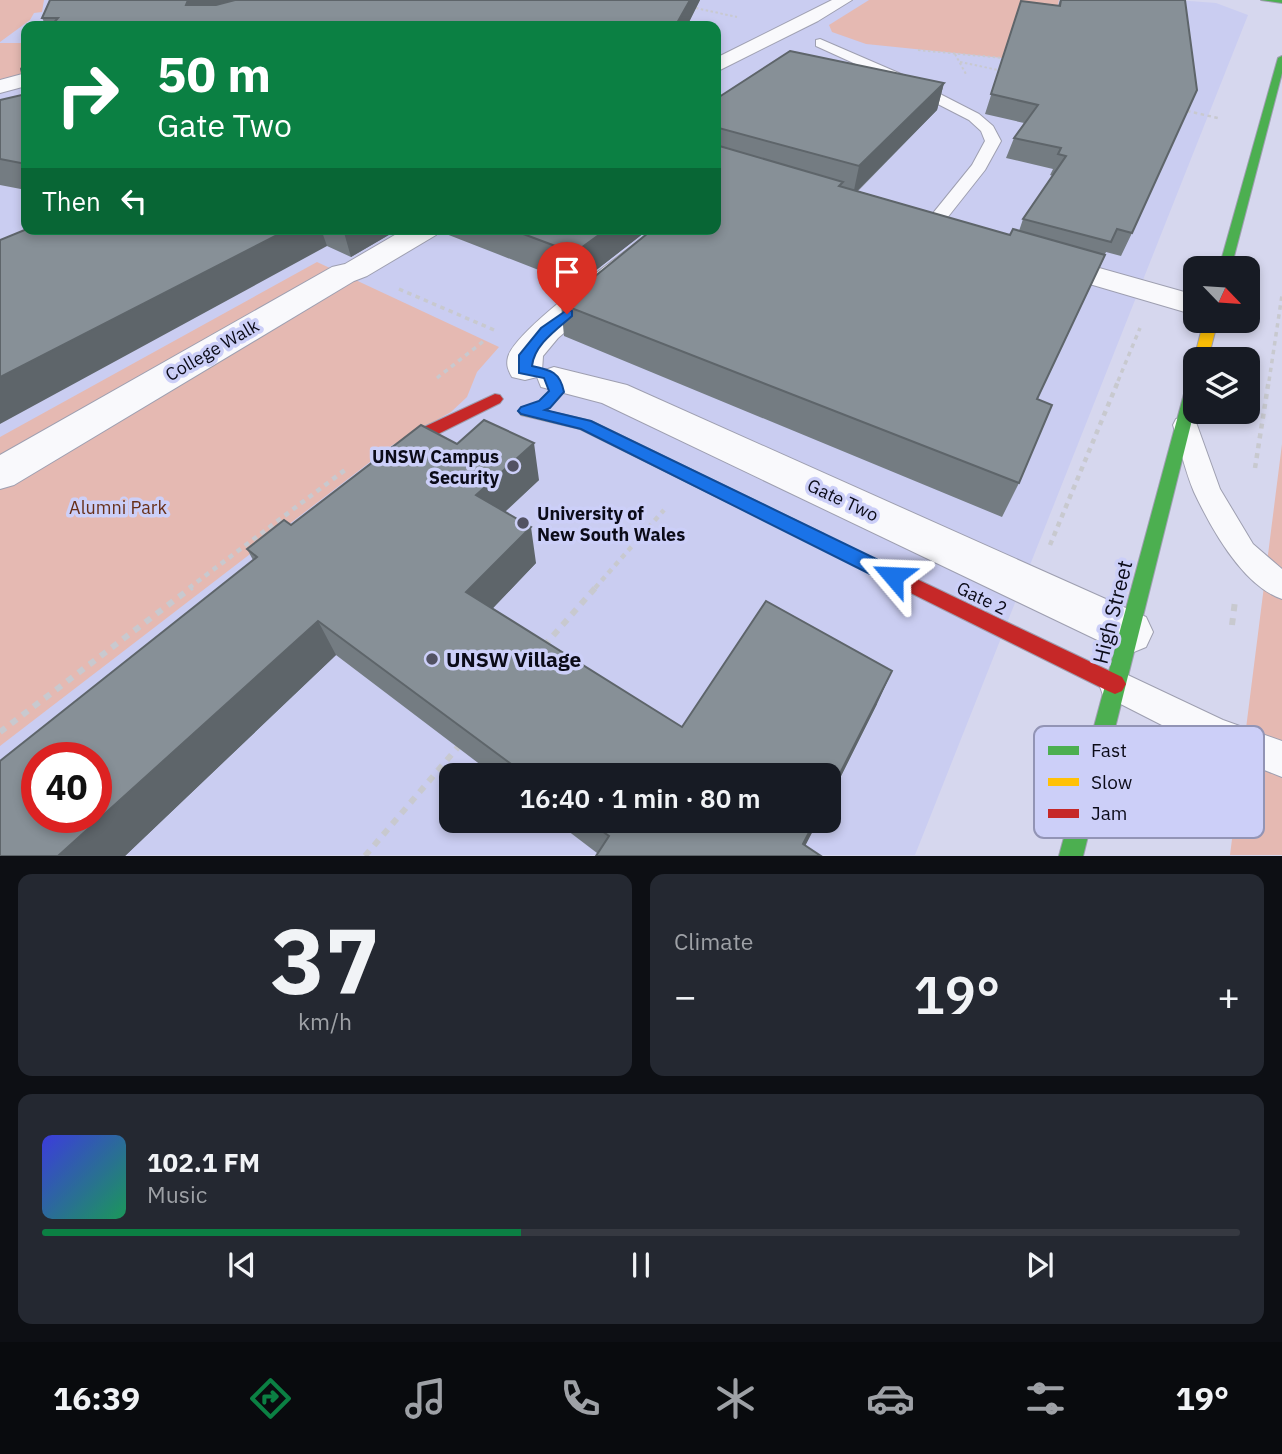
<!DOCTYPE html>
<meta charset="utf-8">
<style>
:root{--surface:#171b24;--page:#242831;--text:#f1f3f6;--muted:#9ea1a6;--line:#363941;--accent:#0b8043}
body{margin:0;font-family:"IBM Plex Sans",sans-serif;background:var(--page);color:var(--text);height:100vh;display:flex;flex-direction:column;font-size:26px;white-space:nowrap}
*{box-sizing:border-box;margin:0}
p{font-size:23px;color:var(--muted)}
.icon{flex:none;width:38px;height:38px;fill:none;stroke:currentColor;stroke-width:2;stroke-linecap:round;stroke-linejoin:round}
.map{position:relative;height:856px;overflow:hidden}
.side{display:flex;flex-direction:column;gap:18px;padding:18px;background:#0d0f14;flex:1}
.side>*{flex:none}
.top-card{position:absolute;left:21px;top:21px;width:700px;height:214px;border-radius:14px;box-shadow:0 4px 10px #0003;background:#0b8043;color:#fff;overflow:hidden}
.needle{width:46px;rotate:115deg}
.controls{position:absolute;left:1183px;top:256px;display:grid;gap:14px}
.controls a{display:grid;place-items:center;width:77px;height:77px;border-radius:14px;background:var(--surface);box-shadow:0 4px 10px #0003;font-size:35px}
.speed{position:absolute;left:21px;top:742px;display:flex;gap:14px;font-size:35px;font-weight:700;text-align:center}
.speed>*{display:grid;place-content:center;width:91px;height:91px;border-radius:50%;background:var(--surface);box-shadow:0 4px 10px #0003;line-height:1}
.speed .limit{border:10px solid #d22;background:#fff;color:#111}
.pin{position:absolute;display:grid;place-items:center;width:60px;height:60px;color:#fff;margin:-72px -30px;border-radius:50% 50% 50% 0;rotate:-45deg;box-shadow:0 0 7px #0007}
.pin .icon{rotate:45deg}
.me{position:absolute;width:77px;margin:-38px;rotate:296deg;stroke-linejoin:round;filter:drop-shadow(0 0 5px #0008)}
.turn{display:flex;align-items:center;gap:24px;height:147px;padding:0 21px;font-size:32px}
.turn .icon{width:91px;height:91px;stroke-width:2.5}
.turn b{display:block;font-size:49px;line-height:60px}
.then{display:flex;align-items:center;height:66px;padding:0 21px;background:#0003;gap:14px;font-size:26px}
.big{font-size:52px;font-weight:600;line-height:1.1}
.side .card{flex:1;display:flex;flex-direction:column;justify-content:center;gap:10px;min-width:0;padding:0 24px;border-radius:14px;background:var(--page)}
.side .dial{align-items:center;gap:0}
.dial b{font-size:91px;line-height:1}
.song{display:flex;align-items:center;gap:21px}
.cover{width:84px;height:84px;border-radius:10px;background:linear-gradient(135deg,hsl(240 70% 55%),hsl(150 70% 35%))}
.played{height:7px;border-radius:4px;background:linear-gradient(90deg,var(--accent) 40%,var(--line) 40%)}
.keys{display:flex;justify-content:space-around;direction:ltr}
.heat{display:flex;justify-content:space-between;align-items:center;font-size:38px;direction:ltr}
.side .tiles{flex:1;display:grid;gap:18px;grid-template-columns:1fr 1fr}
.card:last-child{grid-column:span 2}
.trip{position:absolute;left:439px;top:763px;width:402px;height:70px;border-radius:14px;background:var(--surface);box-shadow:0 4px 10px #0003;font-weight:600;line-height:70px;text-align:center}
.tabs{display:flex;height:112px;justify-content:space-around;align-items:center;background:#090b0e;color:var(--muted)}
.tabs .icon{width:49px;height:49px}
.tabs .on{color:var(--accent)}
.tabs b{font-size:32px;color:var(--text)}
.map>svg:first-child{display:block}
</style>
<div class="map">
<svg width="1282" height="856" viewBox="0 0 1282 856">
<rect width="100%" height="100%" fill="#d6d7ee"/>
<path fill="#cacdf1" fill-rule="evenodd" d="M0,0h1176l40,3 32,12 -333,840h-915zM26,26h690v203h-690zM37,758h59v59h-59zM452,775h378v46h-378z"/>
<path fill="#e5b9b2" d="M0,0h44l-2,12 -8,1 -4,7 -30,22z
M869,0h190l-5,23 -51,35 -137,-14 -34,-12 -3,-7z
M0,43h26v30l-26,8z
M317,262l182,85 -22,25 -10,25 -16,15 -60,34 -391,300v-309z
M1282,444v411h-52z"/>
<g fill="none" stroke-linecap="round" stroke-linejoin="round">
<defs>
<path id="lane" d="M820,39l81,35 78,40 14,12 8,15 -16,29 -49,62h-12l-3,-4 51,-63 13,-24 -4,-10 -12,-11 -78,-40 -75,-34v-6z
M1185,417l9,2 3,6 23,64 33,55 29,25v30c-39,-13 -71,-71 -88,-107 -9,-21 -14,-45 -21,-67l3,-6z
M1115,669l108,51 59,21v36l-79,-31 -100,-51 -4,-11 4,-11z"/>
<path id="street" d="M832,0h20l-34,21 -102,51v-14z
M26,73v13l-26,7v-13z
M405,229h35l-4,6 -69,41 -13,5 -340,204 -14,4v-34l332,-188 13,-3z
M654,229h32l-128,109 -15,18 -1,15 12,-4 73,18 519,232 7,15 -7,15 -17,7 -17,-7 -510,-244 -61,-16 -4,-10 -12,3 -13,-3c-4,-7 -6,-12 -4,-20 8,-29 118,-105 146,-128z
M1046,253l149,42v20l-160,-47 -4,-6 4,-6z"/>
<path id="fast" d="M1261,0h21v3z
M1282,56v17l-51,195h-12l59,-210z
M1195,374v34l-112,448h-24l129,-477z"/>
<path id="slow" d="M1204,320h14l-10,39h-13v2l-1,-2z
M526,406l65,15 233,113 3,5 -3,5 -6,2 -6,-2 -232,-115 -59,-14 -3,-4z"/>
<path id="jam" d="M495,394l5,1 3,4 -3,4 -64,32 -41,30h-12l-2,-4 2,-4 41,-30z
M818,532l304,145 4,7 -4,7 -7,3 -7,-3 -296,-147 -3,-5 3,-5z"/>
</defs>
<use href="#lane" stroke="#9e9fb0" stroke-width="2"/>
<use href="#street" stroke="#9e9fb0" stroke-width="2"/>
<use href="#fast" stroke="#9e9fb0" stroke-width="2"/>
<use href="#slow" stroke="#9e9fb0" stroke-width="2"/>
<use href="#jam" stroke="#9e9fb0" stroke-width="2"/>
<path stroke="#c8c9cf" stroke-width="2" stroke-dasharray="2.5 2.5" stroke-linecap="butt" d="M691,7l46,10
M918,50l85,8
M955,54l12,22
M960,62l43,9"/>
<path stroke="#c8c9cf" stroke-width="2.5" stroke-dasharray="3.5 3.5" stroke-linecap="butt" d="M1187,111l31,7"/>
<path stroke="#c8c9cf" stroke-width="3.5" stroke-dasharray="4.5 4.5" stroke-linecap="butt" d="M399,289l95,41
M437,378l48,-38
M1118,381l22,-53
M1269,381l13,-86"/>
<path stroke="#c8c9cf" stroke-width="4.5" stroke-dasharray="5 5" stroke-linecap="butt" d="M1255,468l14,-89
M1050,545l69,-166
M189,588l156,-118
M595,588l69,-78"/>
<path stroke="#c8c9cf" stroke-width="6" stroke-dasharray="7 7" stroke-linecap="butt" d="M1232,625l3,-24
M544,646l52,-59
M0,732l192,-145
M365,856l93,-109"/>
<use href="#lane" fill="#f9f9fc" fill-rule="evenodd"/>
<use href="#street" fill="#f9f9fc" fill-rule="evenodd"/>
<use href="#fast" fill="#4caf50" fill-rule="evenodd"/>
<use href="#slow" fill="#ffc107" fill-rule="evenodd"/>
<use href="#jam" fill="#c62828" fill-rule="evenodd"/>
</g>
<path fill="#747c82" d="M700,0l-13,26h-641l-4,-8z
M1060,0h125l-53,233 -11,23 -15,-4 -69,147 -18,84 -17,34 -438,-181 -3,-32 155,-75v-130l228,-16 -7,27 -79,81 152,44 9,-4 4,-12 30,-43 -3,-1 3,-6 -47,-11 8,-20 10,-15 -39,-9 36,-113 37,5z
M26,94v96l-26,-5v-85z
M27,229h372l-48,28 -24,-11z
M440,229h209l-72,56 -136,-53z
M457,444l82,36 -34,32 31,51 -44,46 190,118 195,-23 -47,94v-23h-336l-158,-120 -211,201h-125l253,-296 -6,-11 44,-24z
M555,821h263l-13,24 -208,8z"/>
<path fill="#5e656a" d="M188,0h78l-68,19 -12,-14z
M690,0h10l-13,26h-15z
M944,83l-7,27 -84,85 6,-29z
M719,128l-2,28 -1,1v-27z
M289,229h32l6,17 -327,178v-47z
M343,229h56l-48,28z
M607,229h42l-72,56 -3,-32z
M534,443l5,37 -55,51 -8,-36z
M531,527l5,36 -61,64 -9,-35z
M318,621l18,34 -211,201h-67z
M892,671l-15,33 -47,94v-5z
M815,821h3l-18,35 3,-12z"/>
<path fill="#879097" stroke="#5e656a" stroke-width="2" fill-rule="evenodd" d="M50,0h138l-2,5h30l19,-5h455l-13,23 -5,3h-621l7,-8h-16z
M1061,0h124l12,90 -65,143 -15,-4 -6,13 -88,-23 43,-63 -8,-2 3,-6 -47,-10 24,-33 -47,-11 30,-93 39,5z
M790,51l154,32 -85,83 -140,-38 -3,2v-31z
M26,61v28l-5,-20z
M26,94v70l-26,-5v-59z
M716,145l127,37 -4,4 171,49 3,-6 92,26 -68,144 15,6 -33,78 -458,-179 92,-75h63z
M27,229h262l-289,148v-137z
M510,229h97l-33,24z
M484,420l50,23 -58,52 55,32 -65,65 216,135 84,-126 126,70 -62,122v-18h-304l-208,-154 -260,235h-58v-95l257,-204 -10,-8 37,-29 7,5 130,-100 36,19zM37,758h59v59h-59z
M588,821h227l-12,23 18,12h-225l13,-20z"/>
<path fill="#1a73e8" stroke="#114b97" stroke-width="2" d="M567,310l5,1v5c-16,14 -38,29 -40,50 19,4 28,6 32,26l-14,16 -5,2 46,11 308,149 3,6 -3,6 -6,2 -7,-2 -305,-153 -60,-15 -3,-3 3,-4 18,-6 10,-10 -5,-13 -25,-5v-18l22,-27z"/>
<g fill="#525263" stroke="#cccff8" stroke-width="2.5">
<circle cx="513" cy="466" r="7"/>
<circle cx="523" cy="523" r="7"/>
<circle cx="432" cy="659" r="7"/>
</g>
<g text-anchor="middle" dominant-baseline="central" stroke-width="7" stroke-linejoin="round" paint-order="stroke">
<g font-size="18" fill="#0b0b18" stroke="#cccff8">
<text transform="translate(212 350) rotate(-30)">College Walk</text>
<text transform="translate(843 500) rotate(25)">Gate Two</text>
<text transform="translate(982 598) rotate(26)">Gate 2</text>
</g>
<g font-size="18" font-weight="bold" fill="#0b0b18" stroke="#cccff8" text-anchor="end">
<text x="499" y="456">UNSW Campus<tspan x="499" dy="21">Security</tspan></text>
<text x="537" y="513" text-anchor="start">University of<tspan x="537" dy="21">New South Wales</tspan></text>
</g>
<g font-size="18" fill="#672f18" stroke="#cccff8">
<text x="118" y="507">Alumni Park</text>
</g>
<g font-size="21" fill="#0b0b18" stroke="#cccff8">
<text transform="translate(1112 612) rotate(-76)">High Street</text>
</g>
<g font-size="21" font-weight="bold" fill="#0b0b18" stroke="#cccff8" text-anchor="start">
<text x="446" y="659">UNSW Village</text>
</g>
</g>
<rect x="1034" y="726" width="230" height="112" rx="10" fill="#cccff8" stroke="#9294b5" stroke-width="2"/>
<rect x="1048" y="746" width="31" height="9" fill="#4caf50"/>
<rect x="1048" y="778" width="31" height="8" fill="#ffc107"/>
<rect x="1048" y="809" width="31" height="9" fill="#c62828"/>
<g font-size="19" fill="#0b0b18">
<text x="1091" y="757">Fast</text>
<text x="1091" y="789">Slow</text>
<text x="1091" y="820">Jam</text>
</g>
</svg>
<div class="controls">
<a><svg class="needle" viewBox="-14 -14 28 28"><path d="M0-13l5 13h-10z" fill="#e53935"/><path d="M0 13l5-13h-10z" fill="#9ea1a6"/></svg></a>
<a><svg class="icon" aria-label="layers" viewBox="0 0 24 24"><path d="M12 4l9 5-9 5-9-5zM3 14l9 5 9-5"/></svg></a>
</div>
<div class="speed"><div class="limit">40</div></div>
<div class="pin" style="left:567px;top:314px;background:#d93025"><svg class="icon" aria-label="arrive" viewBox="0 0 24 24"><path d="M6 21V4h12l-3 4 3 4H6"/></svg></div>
<svg class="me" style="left:893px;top:576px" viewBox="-20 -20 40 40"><path d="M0-17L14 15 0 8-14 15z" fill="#1a73e8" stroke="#fff" stroke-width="4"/></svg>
<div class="trip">16:40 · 1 min · 80 m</div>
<div class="top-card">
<div class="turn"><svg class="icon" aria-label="right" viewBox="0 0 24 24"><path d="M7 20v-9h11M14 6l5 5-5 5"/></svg><div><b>50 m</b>Gate Two</div></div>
<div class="then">Then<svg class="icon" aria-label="left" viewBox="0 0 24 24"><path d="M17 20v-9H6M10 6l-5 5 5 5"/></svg></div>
</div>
</div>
<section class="side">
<div class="tiles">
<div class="card dial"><b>37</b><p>km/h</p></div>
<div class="card"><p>Climate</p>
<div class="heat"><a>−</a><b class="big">19°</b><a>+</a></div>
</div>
<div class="card">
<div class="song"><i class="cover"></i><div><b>102.1 FM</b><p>Music</p></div></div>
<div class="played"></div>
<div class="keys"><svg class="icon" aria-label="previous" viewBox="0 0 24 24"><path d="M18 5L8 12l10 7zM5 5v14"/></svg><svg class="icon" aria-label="pause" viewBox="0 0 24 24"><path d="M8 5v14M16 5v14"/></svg><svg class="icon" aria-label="next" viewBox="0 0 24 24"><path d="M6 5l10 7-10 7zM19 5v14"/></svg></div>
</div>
</div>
</section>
<nav class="tabs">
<b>16:39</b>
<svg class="icon on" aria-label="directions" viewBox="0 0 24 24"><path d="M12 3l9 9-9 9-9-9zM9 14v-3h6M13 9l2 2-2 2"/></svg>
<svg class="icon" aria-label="music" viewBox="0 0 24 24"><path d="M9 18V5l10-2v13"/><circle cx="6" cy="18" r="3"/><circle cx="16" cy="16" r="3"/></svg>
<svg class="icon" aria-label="phone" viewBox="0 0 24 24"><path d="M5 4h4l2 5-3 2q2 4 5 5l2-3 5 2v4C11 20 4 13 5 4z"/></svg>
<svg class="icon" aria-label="climate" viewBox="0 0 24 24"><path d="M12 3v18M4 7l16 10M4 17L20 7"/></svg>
<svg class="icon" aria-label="car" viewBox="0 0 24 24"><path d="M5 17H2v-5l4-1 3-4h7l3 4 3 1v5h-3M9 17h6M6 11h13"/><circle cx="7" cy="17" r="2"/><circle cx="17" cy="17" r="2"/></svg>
<svg class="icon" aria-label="filters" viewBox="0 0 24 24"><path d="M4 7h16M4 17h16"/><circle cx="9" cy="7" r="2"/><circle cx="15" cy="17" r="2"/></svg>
<b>19°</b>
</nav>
